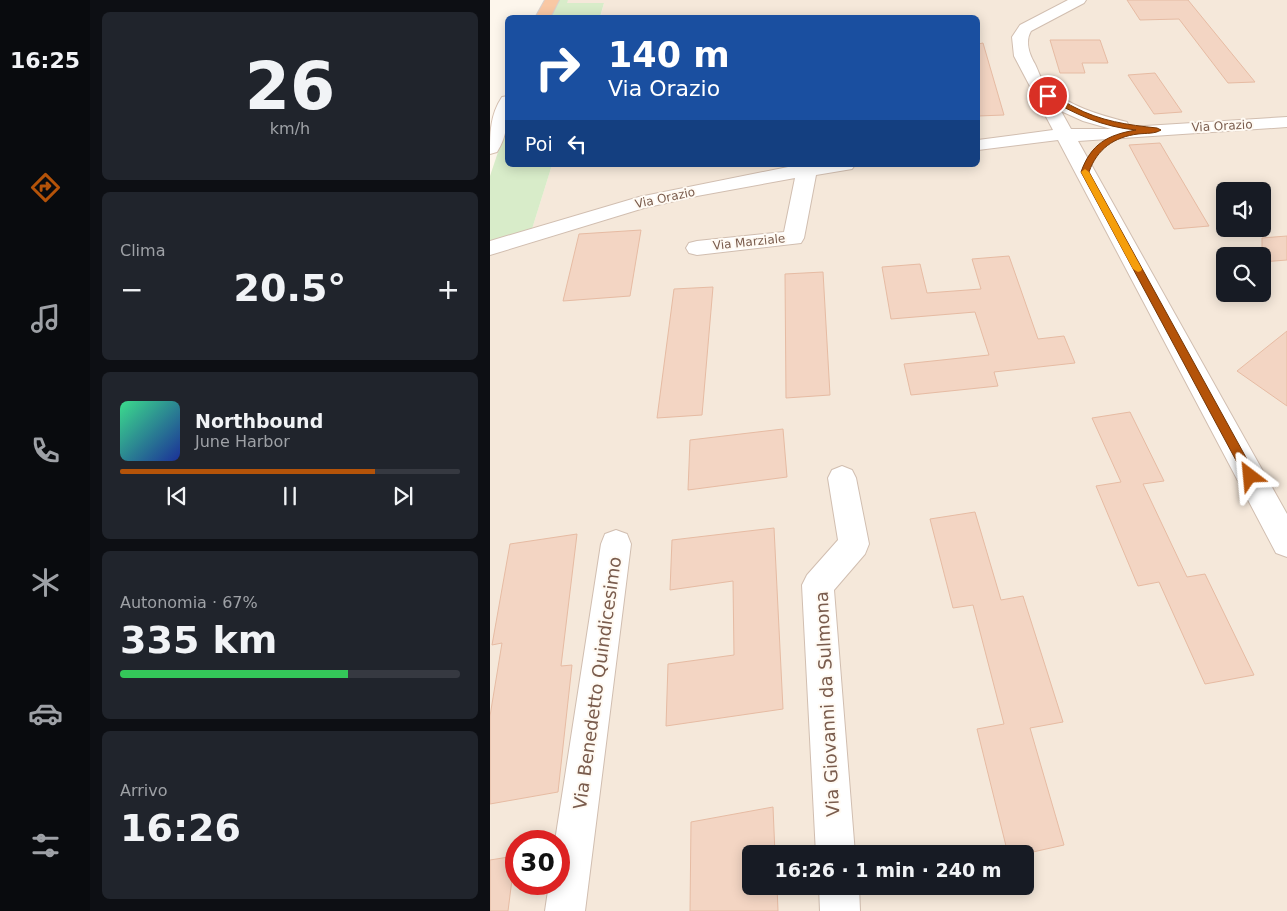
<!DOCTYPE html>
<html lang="it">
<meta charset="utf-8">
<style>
:root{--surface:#171b24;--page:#20242c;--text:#f1f3f6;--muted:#9ea1a6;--line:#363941;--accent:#b45309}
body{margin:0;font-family:"DejaVu Sans",sans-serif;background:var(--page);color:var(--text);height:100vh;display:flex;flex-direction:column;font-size:19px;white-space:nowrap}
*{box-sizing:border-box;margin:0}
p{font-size:16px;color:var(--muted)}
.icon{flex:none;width:28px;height:28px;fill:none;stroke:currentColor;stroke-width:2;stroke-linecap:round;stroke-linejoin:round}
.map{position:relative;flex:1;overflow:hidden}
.side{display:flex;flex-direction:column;gap:12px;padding:12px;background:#0d0f14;width:400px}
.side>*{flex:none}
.hud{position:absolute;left:15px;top:15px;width:475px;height:152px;border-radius:8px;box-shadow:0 2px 12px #0003;background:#1a4fa0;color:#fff;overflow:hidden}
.buttons{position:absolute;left:726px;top:182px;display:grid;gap:10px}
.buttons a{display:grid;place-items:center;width:55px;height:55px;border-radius:8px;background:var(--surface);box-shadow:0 2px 12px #0003;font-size:25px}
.speed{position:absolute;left:15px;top:830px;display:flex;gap:10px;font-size:25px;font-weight:700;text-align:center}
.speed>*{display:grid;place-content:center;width:65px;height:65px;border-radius:50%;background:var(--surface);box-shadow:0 2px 12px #0003;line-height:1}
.speed .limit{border:8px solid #d22;background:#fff;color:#111}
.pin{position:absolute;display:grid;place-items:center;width:42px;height:42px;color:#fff;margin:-21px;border:2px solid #fff;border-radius:50%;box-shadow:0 1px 5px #0007}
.me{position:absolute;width:55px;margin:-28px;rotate:331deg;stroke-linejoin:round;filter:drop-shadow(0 0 4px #0008)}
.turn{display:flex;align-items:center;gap:18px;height:105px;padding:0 20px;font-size:22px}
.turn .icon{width:65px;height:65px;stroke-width:2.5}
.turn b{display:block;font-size:35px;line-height:42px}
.then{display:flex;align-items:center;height:48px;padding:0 20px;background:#0003;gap:10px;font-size:19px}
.big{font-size:38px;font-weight:700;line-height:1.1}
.side .card{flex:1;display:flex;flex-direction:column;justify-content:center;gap:8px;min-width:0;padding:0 18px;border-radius:8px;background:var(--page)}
.side .dial{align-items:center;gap:0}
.dial b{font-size:65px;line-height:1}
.song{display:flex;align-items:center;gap:15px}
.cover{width:60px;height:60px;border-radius:8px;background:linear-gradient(135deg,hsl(150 70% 55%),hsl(230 70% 35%))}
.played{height:5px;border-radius:2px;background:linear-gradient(90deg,var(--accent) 75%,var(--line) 75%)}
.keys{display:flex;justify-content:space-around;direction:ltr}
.heat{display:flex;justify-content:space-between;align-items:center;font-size:28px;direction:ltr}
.charge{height:8px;border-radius:4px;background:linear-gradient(90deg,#34c759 67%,var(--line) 0)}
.trip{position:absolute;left:252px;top:845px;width:292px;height:50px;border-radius:8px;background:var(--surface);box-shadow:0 2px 12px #0003;font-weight:700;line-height:50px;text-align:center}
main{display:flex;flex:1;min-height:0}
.tab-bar{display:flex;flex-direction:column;width:90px;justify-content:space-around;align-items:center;background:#090b0e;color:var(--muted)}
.tab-bar .icon{width:35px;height:35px}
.tab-bar .current{color:var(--accent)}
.tab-bar b{font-size:22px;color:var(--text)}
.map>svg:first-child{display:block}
</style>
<main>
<nav class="tab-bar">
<b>16:25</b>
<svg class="icon current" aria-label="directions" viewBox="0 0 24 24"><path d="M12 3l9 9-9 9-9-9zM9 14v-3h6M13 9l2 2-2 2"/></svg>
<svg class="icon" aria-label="music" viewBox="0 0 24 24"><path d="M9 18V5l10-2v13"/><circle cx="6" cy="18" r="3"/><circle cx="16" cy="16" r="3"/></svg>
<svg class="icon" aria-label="phone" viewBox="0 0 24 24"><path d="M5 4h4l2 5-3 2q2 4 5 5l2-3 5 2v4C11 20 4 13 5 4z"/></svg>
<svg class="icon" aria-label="climate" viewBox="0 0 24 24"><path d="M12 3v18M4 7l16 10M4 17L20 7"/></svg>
<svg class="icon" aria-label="car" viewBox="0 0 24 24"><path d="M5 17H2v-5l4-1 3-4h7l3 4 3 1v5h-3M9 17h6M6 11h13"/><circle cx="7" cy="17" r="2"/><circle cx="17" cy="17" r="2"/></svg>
<svg class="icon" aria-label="filters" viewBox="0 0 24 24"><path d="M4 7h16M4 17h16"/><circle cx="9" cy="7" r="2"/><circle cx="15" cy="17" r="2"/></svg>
</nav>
<section class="side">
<div class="card dial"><b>26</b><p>km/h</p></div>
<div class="card"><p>Clima</p>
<div class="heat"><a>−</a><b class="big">20.5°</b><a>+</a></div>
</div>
<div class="card">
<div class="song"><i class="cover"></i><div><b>Northbound</b><p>June Harbor</p></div></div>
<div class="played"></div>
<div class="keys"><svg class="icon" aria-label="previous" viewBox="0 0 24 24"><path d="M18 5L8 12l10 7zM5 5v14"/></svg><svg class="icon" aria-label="pause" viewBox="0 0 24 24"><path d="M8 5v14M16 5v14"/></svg><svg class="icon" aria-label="next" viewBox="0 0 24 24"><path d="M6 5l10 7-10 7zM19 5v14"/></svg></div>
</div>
<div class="card"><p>Autonomia · 67%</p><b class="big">335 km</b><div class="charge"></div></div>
<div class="card"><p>Arrivo</p><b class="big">16:26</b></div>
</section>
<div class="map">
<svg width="797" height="911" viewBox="0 0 797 911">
<rect width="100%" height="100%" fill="#fdf6ec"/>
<path fill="#f5e8da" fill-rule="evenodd" d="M78,0h719v911h-797v-668l42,-14 20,-64h426v-147h-378l4,-15h-38zM735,191h37v38h-37zM735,256h37v38h-37zM26,841h43v43h-43zM261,854h275v32h-275z"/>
<path fill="#d8ecc9" d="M65,0h13l-1,3h37l-4,14 -53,1z
M17,125l1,40h44l-20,64 -42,12v-65z"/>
<path fill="#f3d5c3" stroke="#e6bba3" d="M637,0h61l67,82 -27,1 -49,-64 -39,1z
M560,40h50l8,23h-26l3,10h-25z
M493,43l21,72 -26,1v-72z
M665,73l27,39 -28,2 -26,-39z
M670,143l49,83 -35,3 -45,-84z
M151,230l-11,66 -67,5 16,-67z
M797,236v24l-25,2v-24z
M519,256l29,83 26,-3 11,27 -81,9 4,14 -87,9 -7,-31 85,-9 -14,-43 -84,7 -9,-52 38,-3 7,29 54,-4 -9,-30z
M333,272l7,123 -44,3 -1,-124z
M223,287l-11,128 -45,3 17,-129z
M797,331v75l-50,-35z
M640,412l34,69 -21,3 44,93 18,-3 49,101 -49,9 -46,-102 -21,4 -42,-100 25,-4 -29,-64z
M293,429l4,48 -99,13 2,-50z
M485,512l26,88 22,-4 40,126 -33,6 34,117 -40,9h-16l-31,-125 27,-5 -31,-119 -20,3 -23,-89z
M284,528l9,181 -117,17 2,-62 66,-9 -1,-74 -63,9 2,-50z
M87,534l-16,132 11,-1 -14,127 -68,12v-88l12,-73 -10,2 18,-101z
M283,807l2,47h-24v32h26l1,25h-88l1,-89z
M25,856l-7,55h-18v-51z"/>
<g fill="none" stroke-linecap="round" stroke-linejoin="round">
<defs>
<path id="minor" d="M578,0h18l-2,3 -53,28c-6,10 -2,23 4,33 3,6 6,16 11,21 21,21 53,30 81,37l2,5 158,-10v10l-209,14 209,373v43l-11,-4 -218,-413 -80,10v-10l75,-10 -39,-74 -2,-19 8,-12zM571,111l22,10 28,8h-40z
M308,165h57l-3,4 -36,6 -12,63 -3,5 -104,12 -8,-2 -3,-5 3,-5 8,-2 87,-9 11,-54 -98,18 -53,12 -154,47v-14l149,-44z
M352,466l10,4 4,8 13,66 -4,10 -31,36 21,264h-39l-14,-269 5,-10 31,-35 -10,-62 4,-8z
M126,530l11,4 4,10 -46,367h-40l4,-27h10v-43h-4l46,-297 4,-10z
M329,886h40l1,25h-40z"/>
<path id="secondary" d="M18,96c0,20 0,39 -11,56l-7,2c0,-21 0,-39 12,-57z"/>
<path id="trunk" d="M55,0h14l-9,18h-15z"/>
</defs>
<use href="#minor" stroke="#d1beb0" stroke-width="2"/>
<use href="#secondary" stroke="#d6c0b0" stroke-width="2"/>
<use href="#trunk" stroke="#dad1cd" stroke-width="2"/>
<use href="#minor" fill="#fff" fill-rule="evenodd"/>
<use href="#secondary" fill="#fff" fill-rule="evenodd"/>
<use href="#trunk" fill="#f9c8a4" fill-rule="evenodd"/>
</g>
<path fill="#b45309" stroke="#753606" d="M556,94c9,-1 19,9 28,13 26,14 54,18 83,21l4,2c-6,4 -15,3 -23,4 -24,3 -41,15 -49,38l165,300 2,4 -2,3h-8l-165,-307c10,-28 26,-37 55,-42 -33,-3 -62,-16 -90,-33z"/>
<path fill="#f59e0b" d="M595,169l4,3 53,97 -1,2 -3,1 -5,-3 -52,-97z"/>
<g text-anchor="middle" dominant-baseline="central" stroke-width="4" stroke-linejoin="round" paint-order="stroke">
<g font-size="12" fill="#7a5c4d" stroke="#fffaf3">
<text transform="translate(732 126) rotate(-3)">Via Orazio</text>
<text transform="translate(175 198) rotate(-12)">Via Orazio</text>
<text transform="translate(259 242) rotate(-6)">Via Marziale</text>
</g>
<g font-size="18" fill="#7a5c4d" stroke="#fffaf3">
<text transform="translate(107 683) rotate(-82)">Via Benedetto Quindicesimo</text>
<text transform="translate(337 704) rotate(-93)">Via Giovanni da Sulmona</text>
</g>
</g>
</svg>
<div class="buttons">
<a><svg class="icon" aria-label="sound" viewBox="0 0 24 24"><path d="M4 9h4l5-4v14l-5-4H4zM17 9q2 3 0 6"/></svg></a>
<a><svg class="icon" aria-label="search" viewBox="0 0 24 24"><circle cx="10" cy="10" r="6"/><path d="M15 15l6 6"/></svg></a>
</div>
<div class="speed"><div class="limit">30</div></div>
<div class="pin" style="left:558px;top:96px;background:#d93025"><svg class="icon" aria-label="arrive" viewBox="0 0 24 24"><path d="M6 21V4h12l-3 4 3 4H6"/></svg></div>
<svg class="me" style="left:760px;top:476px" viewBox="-20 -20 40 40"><path d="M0-17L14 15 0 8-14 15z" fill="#b45309" stroke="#fff" stroke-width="4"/></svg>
<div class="trip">16:26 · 1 min · 240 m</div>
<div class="hud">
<div class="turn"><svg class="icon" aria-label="right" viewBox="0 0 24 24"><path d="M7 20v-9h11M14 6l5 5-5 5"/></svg><div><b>140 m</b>Via Orazio</div></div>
<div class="then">Poi<svg class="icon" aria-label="left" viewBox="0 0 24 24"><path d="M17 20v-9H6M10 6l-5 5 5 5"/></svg></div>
</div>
</div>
</main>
